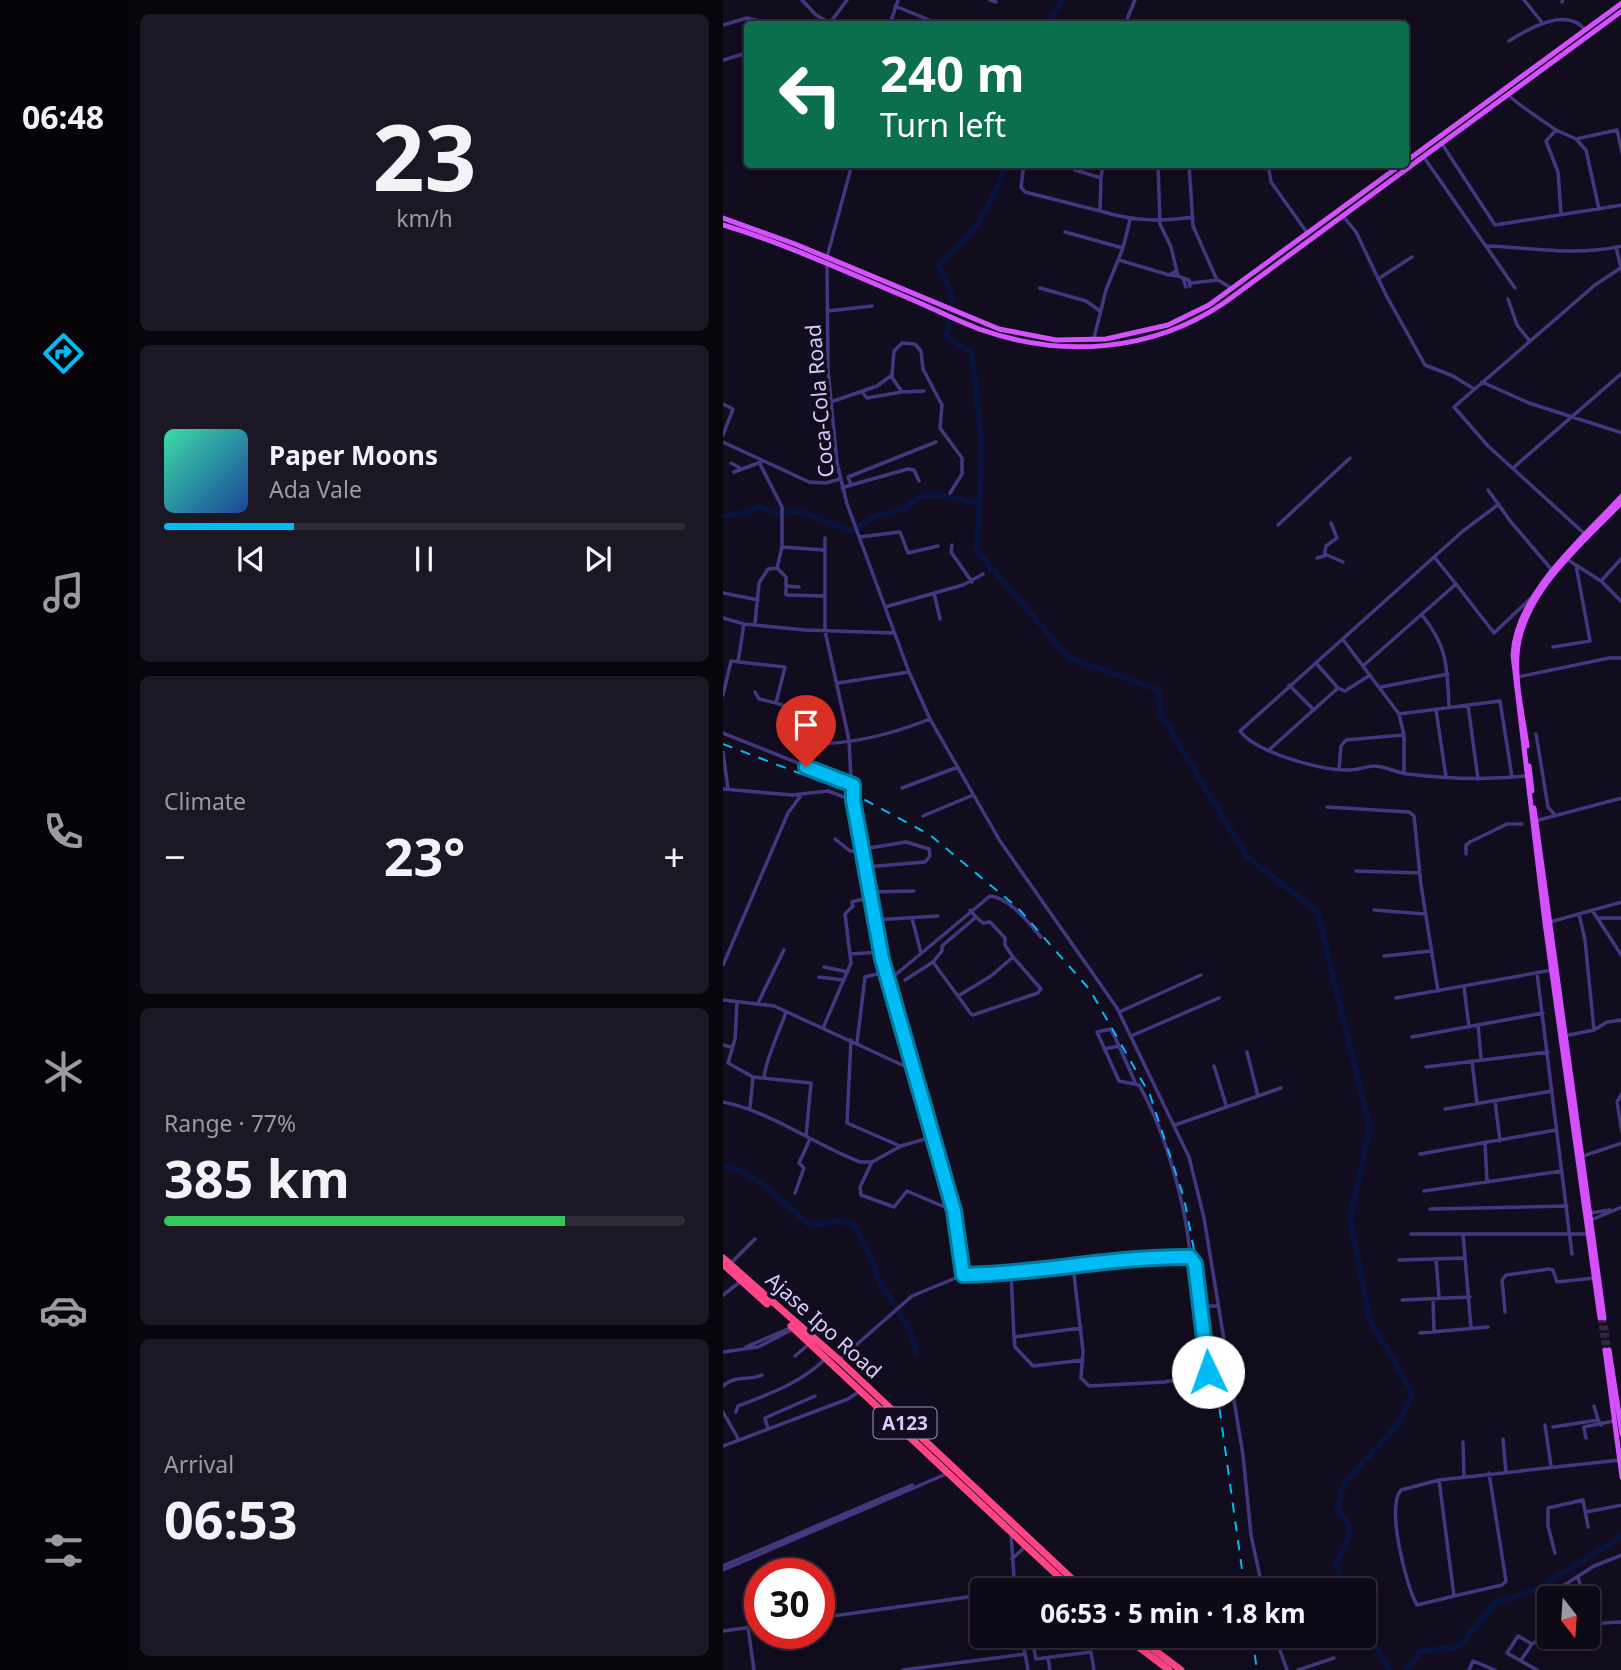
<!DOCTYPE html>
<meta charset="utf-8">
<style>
:root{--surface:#0e0917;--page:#1c1724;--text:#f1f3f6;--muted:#9b9aa1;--line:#2e2a36;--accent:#00bcf5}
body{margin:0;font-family:"Noto Sans",sans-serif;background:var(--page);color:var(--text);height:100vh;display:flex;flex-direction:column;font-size:26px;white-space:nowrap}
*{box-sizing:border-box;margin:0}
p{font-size:23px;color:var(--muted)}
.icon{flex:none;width:38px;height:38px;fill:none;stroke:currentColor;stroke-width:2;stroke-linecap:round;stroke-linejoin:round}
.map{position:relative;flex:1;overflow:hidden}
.side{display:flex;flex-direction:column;gap:14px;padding:14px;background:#08050d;width:597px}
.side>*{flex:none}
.top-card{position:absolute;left:21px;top:21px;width:665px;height:147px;border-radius:7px;box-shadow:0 4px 18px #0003,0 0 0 2px var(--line);background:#0b6e4f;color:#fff;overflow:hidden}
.needle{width:46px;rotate:163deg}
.tools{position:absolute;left:814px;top:1586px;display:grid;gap:14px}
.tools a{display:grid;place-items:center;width:63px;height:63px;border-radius:7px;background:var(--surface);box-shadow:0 4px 18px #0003,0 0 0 2px var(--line);font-size:35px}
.speed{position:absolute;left:21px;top:1558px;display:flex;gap:14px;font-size:35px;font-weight:700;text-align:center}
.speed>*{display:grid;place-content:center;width:91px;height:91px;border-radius:50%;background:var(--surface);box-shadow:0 4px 18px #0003,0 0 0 2px var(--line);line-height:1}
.speed .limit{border:10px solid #d22;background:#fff;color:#111}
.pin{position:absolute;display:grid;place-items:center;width:60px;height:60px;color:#fff;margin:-72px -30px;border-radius:50% 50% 50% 0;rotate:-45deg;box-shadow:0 0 7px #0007}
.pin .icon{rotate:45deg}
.me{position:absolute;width:77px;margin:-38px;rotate:357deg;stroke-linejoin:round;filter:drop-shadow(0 0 5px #0008)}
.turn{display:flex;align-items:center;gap:24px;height:147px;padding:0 21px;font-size:32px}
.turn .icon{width:91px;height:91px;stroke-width:2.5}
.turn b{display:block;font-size:49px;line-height:60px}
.big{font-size:52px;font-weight:700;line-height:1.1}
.side .tile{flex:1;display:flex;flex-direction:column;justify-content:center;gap:10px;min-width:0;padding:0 24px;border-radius:10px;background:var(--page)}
.side .dial{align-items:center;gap:0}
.dial b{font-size:91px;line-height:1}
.song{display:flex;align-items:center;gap:21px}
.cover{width:84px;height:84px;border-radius:10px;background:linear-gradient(135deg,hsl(160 70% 55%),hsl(220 70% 35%))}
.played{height:7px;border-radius:4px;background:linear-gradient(90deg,var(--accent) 25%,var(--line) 25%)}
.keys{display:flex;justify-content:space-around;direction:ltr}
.heat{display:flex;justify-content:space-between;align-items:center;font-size:38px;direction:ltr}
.charge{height:10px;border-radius:5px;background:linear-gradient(90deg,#34c759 77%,var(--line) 0)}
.trip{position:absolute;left:247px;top:1578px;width:406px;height:70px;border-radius:7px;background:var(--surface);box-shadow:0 4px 18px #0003,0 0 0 2px var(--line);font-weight:700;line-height:70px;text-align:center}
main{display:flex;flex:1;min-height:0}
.tabs{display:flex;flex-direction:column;width:126px;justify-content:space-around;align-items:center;background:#060409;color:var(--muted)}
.tabs .icon{width:49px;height:49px}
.tabs .active{color:var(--accent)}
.tabs b{font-size:32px;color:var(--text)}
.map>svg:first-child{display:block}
</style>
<main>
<nav class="tabs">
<b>06:48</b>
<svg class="icon active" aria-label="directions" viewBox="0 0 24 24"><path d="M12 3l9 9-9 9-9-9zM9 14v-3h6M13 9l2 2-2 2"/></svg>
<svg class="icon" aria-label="music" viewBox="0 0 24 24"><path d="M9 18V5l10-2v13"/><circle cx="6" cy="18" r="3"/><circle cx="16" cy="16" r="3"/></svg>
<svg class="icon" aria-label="phone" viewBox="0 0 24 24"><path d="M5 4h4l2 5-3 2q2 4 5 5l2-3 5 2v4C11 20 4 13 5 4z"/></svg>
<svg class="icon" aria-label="climate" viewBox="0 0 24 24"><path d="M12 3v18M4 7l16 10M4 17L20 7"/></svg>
<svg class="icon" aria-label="car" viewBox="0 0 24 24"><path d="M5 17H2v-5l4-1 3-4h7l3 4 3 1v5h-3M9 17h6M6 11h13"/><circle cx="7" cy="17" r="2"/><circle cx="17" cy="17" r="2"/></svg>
<svg class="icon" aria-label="filters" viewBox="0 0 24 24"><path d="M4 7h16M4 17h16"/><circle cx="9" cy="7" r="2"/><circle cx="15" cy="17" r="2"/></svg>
</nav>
<section class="side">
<div class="tile dial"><b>23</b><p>km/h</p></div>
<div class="tile">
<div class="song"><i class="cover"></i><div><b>Paper Moons</b><p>Ada Vale</p></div></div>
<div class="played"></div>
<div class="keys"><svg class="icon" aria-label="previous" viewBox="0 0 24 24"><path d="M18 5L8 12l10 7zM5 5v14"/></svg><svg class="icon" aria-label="pause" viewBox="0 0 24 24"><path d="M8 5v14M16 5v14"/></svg><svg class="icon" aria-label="next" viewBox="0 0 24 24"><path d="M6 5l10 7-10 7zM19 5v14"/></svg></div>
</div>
<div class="tile"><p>Climate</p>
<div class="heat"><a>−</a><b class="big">23°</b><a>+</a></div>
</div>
<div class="tile"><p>Range · 77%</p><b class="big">385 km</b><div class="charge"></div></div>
<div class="tile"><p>Arrival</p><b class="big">06:53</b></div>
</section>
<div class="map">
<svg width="899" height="1670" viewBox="0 0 899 1670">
<rect width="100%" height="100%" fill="#120c1f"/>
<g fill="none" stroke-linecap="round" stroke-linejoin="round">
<path stroke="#08143c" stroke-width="6" d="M325,24l15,-24
M282,164c-12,46 -33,70 -67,102 16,28 19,39 8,70l26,17 10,94 -5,104 92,107 90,32 1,23 87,144 70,54 53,216 -20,92 20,101 42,72 -12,30 -55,60 -8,26 12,18 1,8 -14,31 8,26
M0,516l22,-3 14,-6 19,7 20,-4 49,20h9l15,-12 35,-10 15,-13h22l34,8
M0,1166c28,1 65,41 86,59l28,-4 16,3c12,18 18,36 26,55 10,23 36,49 37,74
M640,1624l26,46
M684,1670l13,-18 40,-6 35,-43 42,-14 85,-53"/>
<path stroke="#302841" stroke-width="5" stroke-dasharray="5 2.5" stroke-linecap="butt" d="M877,1318l5,32
M881,1318l5,32"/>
<path stroke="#43377f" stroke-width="3.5" d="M79,0l14,15 16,9
M267,0l6,2
M801,0l17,21
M839,2l1,-2
M172,6l44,18
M107,23l17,-23
M167,24l8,-24
M402,24l10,-24
M0,25l24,-7 9,2
M786,41c19,-12 58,-35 76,-11
M0,60l24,-7
M785,95c16,14 31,23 48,35
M719,144l53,81 127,-20
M700,156l92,132
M301,164l-3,23 4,5 75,19 1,-33 -26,-8
M435,164l2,60 11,23 7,29 -9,-1 7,-4
M466,164l4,62 24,54
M545,164l3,18 37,52
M378,178l2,-14
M876,209l-13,-59 -10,-11 41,-9 5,23
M377,211c33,10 59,11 93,6
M838,213l-3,-41 -12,-31 10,-11 20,9
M620,216l13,16 30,63 39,70 28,11 21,13
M342,232l58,16 -17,42 -12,48
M765,246c46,2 88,10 134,0
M893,247l6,25
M400,248l7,-28
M104,257l25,-93
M396,260l50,15
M104,265l1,105 9,93 10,41 62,168 21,47 70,122 117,167 72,149 15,61 39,237 8,80 12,56
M455,276l5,2 3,9
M460,278l6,2 1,6
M655,279l34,-22
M468,283l27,-3 13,8
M317,288l46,13 14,10
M785,299l9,26 12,15
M105,311l44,-5
M168,376l11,16 22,-1
M759,382l47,21 93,30
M139,392l5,6 35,-6
M108,402l46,-16 15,-11 2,-24 8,-8 13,1 6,7 2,18 19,36 -2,23 22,30v16l-12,19
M0,404l10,5 -10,26
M0,442l86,40 17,1 14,-4
M8,463l9,5
M37,464l22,43v40
M790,468l109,-95
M11,472l27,-10
M128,485l57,-16 6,1 5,11
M119,488l9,-3 -3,-8 88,-35
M765,490l23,32 41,48
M776,504l-36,27 -223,200c16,22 83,40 110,39 9,0 18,-5 26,-4 11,1 21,7 32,8 40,5 79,6 119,2
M555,525l72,-67
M863,535l-98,-89 -34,-39 141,-122 24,-16
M136,537l41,-5 8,21 30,-7
M102,538v93l24,109 3,60 22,120 29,120 51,171 9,64
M229,545l-1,7 21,30
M601,556l2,-10 11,-8 -6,-15
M594,558l10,-3 16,7
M845,560l33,21 21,21
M54,568l9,9v18l38,1
M878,581l21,-23
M733,584l38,49 36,-34
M63,586l13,1
M0,593l35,7
M211,593l6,26
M162,607l78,-22 20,-11
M699,615c26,32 25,52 27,92
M0,618l21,6 61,6 89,3
M32,624l4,-41 9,-14 9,-1 5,-21 42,3
M621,641l55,73 5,21v38
M830,647l37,-6 -14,-76
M15,662l6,-38
M593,663l22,25
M640,666l93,-82 -21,-26
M795,677l91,-19h13
M115,683l71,-11
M566,685l25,25
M658,687l67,-13
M32,692l4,7 17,4
M0,695l8,-34 54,6 -9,36 26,9 5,32c44,1 83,-9 123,-25
M745,705l10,74
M713,710l10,67
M676,714l101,-13 12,76
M0,733l130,52
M813,734l12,73 6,7
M547,749l68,-61 7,3 25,-16
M0,752l5,37
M616,769l2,-23 5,-6 57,-5
M179,788l56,-21
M0,789l69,6 36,-4 24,9
M604,807l82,5 5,4 7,69 17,106
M200,816l50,-21
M812,821l87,-23
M112,839l15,12h12
M140,849l43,-7 23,7 1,7 -5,6 -60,5
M743,854v-9l4,-3 37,-18h15
M633,871l64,2
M148,892l43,-1
M651,910l51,4
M869,910l30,46
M253,917l7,6 7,-1 15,16v7l8,12
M189,918l9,35
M876,918h23
M151,920l64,-4
M827,922l72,-20
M127,954l31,-2
M661,956l47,-5
M210,962l38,52 2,1 65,-22 3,-4 -28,-32 -22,19 -33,20
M0,965l65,-152 14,-19
M101,967l24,5
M814,973l35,281
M96,977l25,3
M182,980l28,-18 9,-11v-5l34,-29 -6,-7
M165,981l102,-85c20,2 38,26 51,41
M741,987l5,40
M673,998l156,-28
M0,1000l51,6 137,63
M14,1002l-2,37 -7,24 25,14 58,6 -5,53
M35,1003l26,-53
M396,1012l82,-37
M755,1025l3,33
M100,1028l28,-65 -6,-49 8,-8 -1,-4 18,-5
M871,1030l13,-8 15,-2
M846,1035l25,-5 -9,-90 -6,-26
M408,1036l88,-38
M689,1037l131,-24
M128,1040l-4,83 53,23
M134,1043l8,-66 20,-5
M0,1045l8,2
M396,1046l-8,-17 -14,3 22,49 20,4c25,43 48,122 51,172
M381,1049l15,-3 16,36
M749,1061l5,43
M491,1066l12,39
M703,1067l122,-15
M41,1077c3,-21 15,-44 22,-65
M899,1093l-5,9 5,30
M535,1096l23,-8
M772,1101l5,40
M0,1102c49,10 90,42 137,60h12l29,-16 31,-9
M27,1108l3,-31
M722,1109l107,-18
M452,1125l83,-29 -11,-44
M762,1143l2,39
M697,1154l136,-24
M857,1157l42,-14
M149,1162l-12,25 1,8 33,12 13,-16 47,20
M701,1191l138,-20
M72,1193l9,-25 -5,-5 11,-24
M707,1209l137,-3
M867,1213l20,-3
M868,1220l31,-13
M688,1234h177
M740,1234l8,94
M713,1259l3,38
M676,1260l66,-2
M7,1264l25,-25
M350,1266l10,85 -2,27 8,8 75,-4 41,-7 3,-3 -6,-64
M288,1272l3,65
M0,1295l18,-14
M710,1299l1,33
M679,1300l68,-3
M782,1312l-3,-32 4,-5 43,-6 4,1 4,12 37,-4
M358,1328l-67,9 1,10 18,19 50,-6
M697,1333l68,-6
M23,1347l44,-19
M0,1352l35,-5 35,-18
M72,1356l14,-12
M116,1360l73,-64 51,-21 136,-11 31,-5 60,-2 5,7 6,42h17
M0,1386c11,-11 26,-5 39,-11
M871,1406l4,14
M0,1412l16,28
M13,1412l2,-6c31,-12 63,-23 87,-47
M822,1425l6,41
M830,1427l45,-7 3,5
M861,1427l30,-6
M861,1428l2,10
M45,1429l-3,-11 50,-22
M780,1439l3,33
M740,1442l1,34
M0,1446l125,-47 12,-8
M716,1480l15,116 -37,9c-11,-19 -31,-98 -16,-115l38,-10 181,-20
M863,1512l36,-7
M288,1534l4,57
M832,1553l-7,-27v-18l35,-8 5,27
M289,1559l14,-13
M0,1566l189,-81
M0,1570l223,-96
M855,1577l4,15 13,-1
M731,1596l48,-11 4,-4 -17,-108
M821,1598l50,-32 28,-11
M96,1618l163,-23
M864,1624l35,-2
M25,1627l6,43
M0,1631l37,-5
M299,1636l6,34
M321,1636l-11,9 3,14 55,-7 3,18
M552,1636l12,34
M809,1644l-14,-8 -11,17 30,17
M325,1658l2,12
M798,1660l11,-16 17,-11
M180,1670l122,-16
M575,1670l36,-12
M746,1670l4,-9 22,9"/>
<path stroke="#d551ff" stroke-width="5" d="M682,162l217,-159
M0,218l72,26 204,85 57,11 50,-1 62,-14 41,-20 193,-141
M0,225c63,19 123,47 183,72 24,10 49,23 73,32 82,29 171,24 245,-26l398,-292
M804,746c-4,-30 -12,-61 -10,-91 4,-62 65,-111 105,-153
M806,766l3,25
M811,808l70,510
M877,1318l-55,-395 -32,-268c3,-61 69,-116 109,-159
M882,1350l17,127
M886,1350l13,84"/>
<path stroke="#ff4585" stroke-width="7" d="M0,1258l116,102 246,231
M1,1265l43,39
M68,1326l283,265
M401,1636l45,34
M413,1636l45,34"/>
<path stroke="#00bcf5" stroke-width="2" stroke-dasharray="10 9" stroke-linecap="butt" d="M0,744l131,50 76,41 88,73 72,82 60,105 34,103 22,114 39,279
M529,1636l5,34"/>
</g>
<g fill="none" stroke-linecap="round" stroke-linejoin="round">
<defs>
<path id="route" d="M83,767l47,18v15l29,159 72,252 9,64c76,-1 151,-19 227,-18l5,7 13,108"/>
</defs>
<use href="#route" stroke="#007a9f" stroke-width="18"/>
<use href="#route" stroke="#00bcf5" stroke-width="12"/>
</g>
<g text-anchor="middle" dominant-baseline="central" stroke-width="7" stroke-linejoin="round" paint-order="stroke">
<rect fill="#120c1f" stroke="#9c91bc" stroke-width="2" x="150.5" y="1407.5" width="63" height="31" rx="5"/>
<g font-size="19" font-weight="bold" fill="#d7caff">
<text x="182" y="1423">A123</text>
</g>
<g font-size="21" fill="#d7caff" stroke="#120c1f">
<text transform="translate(96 401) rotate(-95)">Coca-Cola Road</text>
<text transform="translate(101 1325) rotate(42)">Ajase Ipo Road</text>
</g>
</g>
</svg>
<div class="tools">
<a><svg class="needle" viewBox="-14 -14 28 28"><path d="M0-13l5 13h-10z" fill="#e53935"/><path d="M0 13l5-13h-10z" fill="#9b9aa1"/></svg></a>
</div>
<div class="speed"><div class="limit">30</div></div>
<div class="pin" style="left:83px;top:767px;background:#d93025"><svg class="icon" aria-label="arrive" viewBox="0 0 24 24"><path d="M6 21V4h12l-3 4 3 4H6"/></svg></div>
<svg class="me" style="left:485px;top:1372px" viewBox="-20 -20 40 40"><circle r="19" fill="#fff"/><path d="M0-13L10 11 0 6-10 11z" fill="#00bcf5"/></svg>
<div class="trip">06:53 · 5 min · 1.8 km</div>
<div class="top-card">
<div class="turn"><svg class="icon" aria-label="left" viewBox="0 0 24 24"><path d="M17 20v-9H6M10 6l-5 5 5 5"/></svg><div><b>240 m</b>Turn left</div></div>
</div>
</div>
</main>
